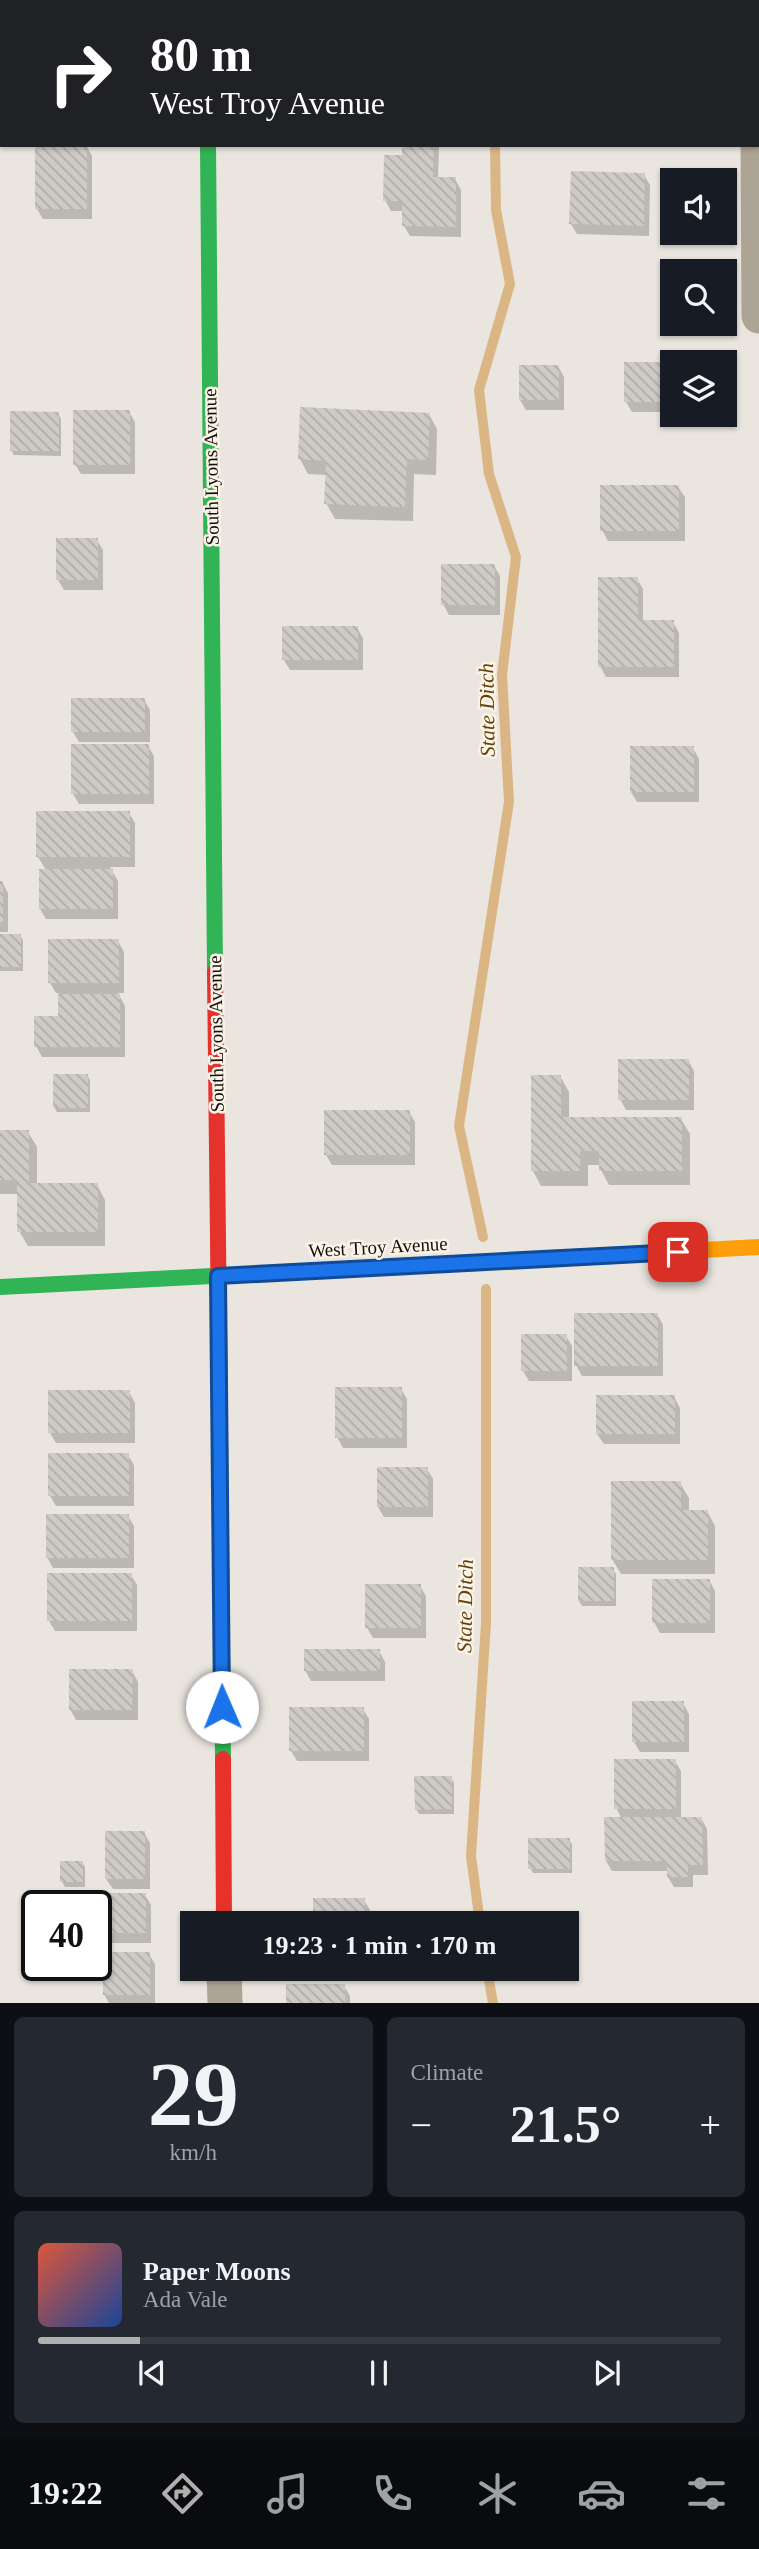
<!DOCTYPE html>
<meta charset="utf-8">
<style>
:root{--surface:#171b24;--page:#242831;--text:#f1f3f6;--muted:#9ea1a6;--line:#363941;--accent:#afafae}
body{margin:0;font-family:Georgia,serif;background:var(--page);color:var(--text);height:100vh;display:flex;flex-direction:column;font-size:26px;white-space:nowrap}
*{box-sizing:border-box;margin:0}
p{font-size:23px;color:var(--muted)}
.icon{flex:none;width:38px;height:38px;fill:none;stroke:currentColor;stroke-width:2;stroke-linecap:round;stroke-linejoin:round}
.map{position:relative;height:2003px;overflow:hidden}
.drawer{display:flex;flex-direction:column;gap:14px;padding:14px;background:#0d0f14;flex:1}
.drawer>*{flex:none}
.top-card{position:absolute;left:0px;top:0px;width:760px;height:147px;box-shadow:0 2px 5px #0004;background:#202124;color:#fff;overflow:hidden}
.buttons{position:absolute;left:660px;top:168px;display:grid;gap:14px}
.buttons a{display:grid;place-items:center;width:77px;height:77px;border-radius:0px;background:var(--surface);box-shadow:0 2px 5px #0004;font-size:35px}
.speed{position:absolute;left:21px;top:1890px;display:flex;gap:14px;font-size:35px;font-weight:700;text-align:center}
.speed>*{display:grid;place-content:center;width:91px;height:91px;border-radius:50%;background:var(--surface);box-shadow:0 2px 5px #0004;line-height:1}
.speed .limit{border:4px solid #111;border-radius:10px;background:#fff;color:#111}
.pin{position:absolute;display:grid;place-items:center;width:60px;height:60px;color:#fff;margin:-30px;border-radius:14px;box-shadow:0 4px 10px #0006}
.me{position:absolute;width:77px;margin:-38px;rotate:359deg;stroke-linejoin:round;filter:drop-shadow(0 0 5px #0008)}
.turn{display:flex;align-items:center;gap:24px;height:147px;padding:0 35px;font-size:32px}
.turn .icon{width:91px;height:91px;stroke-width:2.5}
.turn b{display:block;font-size:49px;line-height:60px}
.big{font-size:52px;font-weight:600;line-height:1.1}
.drawer .widget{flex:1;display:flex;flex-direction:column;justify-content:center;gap:10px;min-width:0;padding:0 24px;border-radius:10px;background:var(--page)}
.drawer .dial{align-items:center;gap:0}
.dial b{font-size:91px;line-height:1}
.song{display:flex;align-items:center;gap:21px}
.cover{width:84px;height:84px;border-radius:10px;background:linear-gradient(135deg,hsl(10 70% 55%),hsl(220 70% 35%))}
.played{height:7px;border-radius:4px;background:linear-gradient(90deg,var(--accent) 15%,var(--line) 15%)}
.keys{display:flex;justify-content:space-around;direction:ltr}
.heat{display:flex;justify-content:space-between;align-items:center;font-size:38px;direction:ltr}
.drawer .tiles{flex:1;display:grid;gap:14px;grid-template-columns:1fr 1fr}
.widget:last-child{grid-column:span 2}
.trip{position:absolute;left:180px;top:1911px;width:399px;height:70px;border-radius:0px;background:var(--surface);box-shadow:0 2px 5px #0004;font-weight:600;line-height:70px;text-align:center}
.dock{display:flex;height:112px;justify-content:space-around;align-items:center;background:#090b0e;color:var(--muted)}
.dock .icon{width:49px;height:49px}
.dock .on{color:var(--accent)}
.dock b{font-size:32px;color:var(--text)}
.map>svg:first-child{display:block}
</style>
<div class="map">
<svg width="759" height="2003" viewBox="0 0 759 2003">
<defs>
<pattern id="building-back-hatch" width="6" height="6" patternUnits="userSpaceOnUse" patternTransform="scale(1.75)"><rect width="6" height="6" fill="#cecbc6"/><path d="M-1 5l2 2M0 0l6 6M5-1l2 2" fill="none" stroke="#b0ada9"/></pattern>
</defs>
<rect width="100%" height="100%" fill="#eae5df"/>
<path fill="#0003" d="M0,0h7l-5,2v18z
M47,0h89v2h-89z
M543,0h40v2h-40z
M86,145l6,11v63h-49l-6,-10z
M404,145h35l-1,34h17l6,11v47l-51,-1 -6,-10v-15h-13l-6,-11 19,-44z
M644,175l6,10 -1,51 -72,-2 -6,-10z
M672,364v48h-40l-6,-10z
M558,366l6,11v33h-38l-6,-10z
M129,412l6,10v52h-54l-6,-10z
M58,414l3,5v37l-47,-1 -3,-5z
M429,414l8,15 -1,46 -22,-1 -1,47 -78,-2 -9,-16 1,-28 -19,-1 -8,-15z
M678,487l7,10v44h-77l-6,-11z
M97,540l6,10v40h-39l-6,-10z
M494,566l6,10v39h-51l-6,-11z
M637,579l6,10v33h30l6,11v44h-73l-6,-11z
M357,628l6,10v32h-73l-6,-10z
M144,700l6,10v32h-71l-6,-10z
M148,746l6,10v48h-75l-6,-10z
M693,748l6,11v43h-62l-6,-10z
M129,813l6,10v44h-25l8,14v38h-72l-6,-10 6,-39 -8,-13z
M0,882h2l6,11v39h-8z
M0,935h20l3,5v31h-23z
M118,941l6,11v41h-6l7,13v51h-83l-6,-11 23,-28v-25h-3l-6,-10z
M688,1060l6,11v39h-68l-6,-11z
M87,1075l3,5v32h-33l-3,-5z
M560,1076l9,16v27h112l9,15v51h-81l-8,-15v-5h-13v21h-47l-8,-15z
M409,1112l6,10v43h-83l-6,-10z
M0,1132h28l9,15v38h60l8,15v46h-77l-9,-15v-37h-19z
M657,1314l6,11v51h-81l-6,-11z
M566,1336l6,10v35h-43l-6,-10z
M401,1389l6,10v49h-64l-6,-11z
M129,1392l6,11v40h-79l-6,-10z
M674,1397l6,11v36h-76l-7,-10z
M128,1455l6,10v41h-78l-6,-10z
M427,1469l6,10v38h-49l-6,-10z
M680,1483l9,15v13h18l8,15v48h-94l-9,-15z
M128,1516l6,10v42h-81l-6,-11z
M579,1569h34l3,5v32h-34l-3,-5z
M131,1575l6,10v46h-82l-6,-10z
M709,1580l6,11v42h-55l-6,-11z
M420,1586l6,10v42h-53l-6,-10z
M379,1651l6,11v19h-74l-6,-11z
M132,1671l6,11v38h-62l-6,-11z
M683,1703l6,11v38h-49l-6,-10z
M363,1709l6,10v42h-72l-6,-10z
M675,1761l6,10v48l20,-1 6,11 1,46h-15v12h-19l-6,-10v-6h-56l-6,-10 16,-42 -6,-11z
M451,1778l3,5v31h-35l-3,-5z
M144,1833l6,10v46h-37l-7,-10z
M569,1840l3,4v29h-39l-3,-5z
M82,1862l3,5v20h-20l-3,-5z
M145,1895l6,10v38h-46l-6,-10z
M315,1900h49l6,10v13h-55z
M149,1954l6,10v39h-46l-5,-9z
M344,1986l6,10v7h-62z"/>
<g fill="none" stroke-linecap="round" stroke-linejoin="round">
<path stroke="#dbb685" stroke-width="10" d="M480,0v2
M483,1237l-24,-111 50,-324 -7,-127 14,-118 -27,-83 -10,-84 31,-106 -14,-74 -1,-65
M480,1923l-9,-67 15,-233v-334
M487,1969l6,34"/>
</g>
<path fill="url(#building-back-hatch)" d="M35,145h52v64h-52z
M402,145h32l-1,32h23v50l-54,-1v-25h-19l1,-46h18z
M571,171l74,2 -1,53 -75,-2z
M624,362h48v40h-48z
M519,365h40v35h-40z
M300,407l130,6 -2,47 -21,-1 -2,48 -81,-3 2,-43 -28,-2z
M73,410h57v55h-57z
M10,411l49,1v39h-49z
M600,485h79v46h-79z
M56,538h42v42h-42z
M441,564h54v41h-54z
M598,577h40v43h36v47h-76z
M282,626h76v34h-76z
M71,698h74v34h-74z
M71,744h78v50h-78z
M630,746h64v46h-64z
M36,811h94v46h-94z
M39,869h74v40h-74z
M0,881h3v41h-3z
M0,934h21v33h-21z
M48,939h71v44h-71z
M58,994h62v53h-86v-31h24z
M618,1059h71v41h-71z
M53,1074h35v34h-35z
M531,1075h30v42h121v54h-83v-20h-19v20h-49z
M324,1110h86v45h-86z
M0,1130h29v53h69v49h-81v-52h-17z
M574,1313h84v53h-84z
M521,1334h46v37h-46z
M335,1387h67v51h-67z
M48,1390h82v43h-82z
M596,1395h79v39h-79z
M48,1453h81v43h-81z
M377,1467h51v40h-51z
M611,1481h70v29h27v50h-97z
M46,1514h83v44h-83z
M578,1567h36v34h-36z
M47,1573h85v48h-85z
M652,1579h58v44h-58z
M365,1584h56v44h-56z
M304,1649h76v22h-76z
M69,1669h64l-1,41h-63z
M632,1701h52v41h-52z
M289,1707h75v44h-75z
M614,1759h62v50h-62z
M414,1776h38v33l-37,1z
M604,1817h98l1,48h-15v12h-21v-16h-62z
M105,1831h40v48h-40z
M528,1838h42v31h-42z
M60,1861h23v21h-23z
M98,1893h48v40h-48z
M313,1898h52v25h-52z
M103,1952h47v43h-47z
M286,1984h59v19h-59z"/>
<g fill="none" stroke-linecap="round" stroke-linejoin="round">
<path stroke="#aea495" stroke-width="35" d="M207,0v2
M756,0v2
M758,70h1
M0,77h2
M758,145l1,171
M224,1969l1,34"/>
<path stroke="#30b455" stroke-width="16" d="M208,145l7,827
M0,1287l481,-25
M219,1330l4,429"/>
<path stroke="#ff9f0a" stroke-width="16" d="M481,1262l278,-15"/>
<path stroke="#e5322d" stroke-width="16" d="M215,972l4,358
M223,1759l1,164"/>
</g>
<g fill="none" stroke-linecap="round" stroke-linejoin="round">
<defs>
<path id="route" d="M222,1707l-4,-431 460,-24"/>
</defs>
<use href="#route" stroke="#114b97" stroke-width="18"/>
<use href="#route" stroke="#1a73e8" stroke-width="12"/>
</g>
<g text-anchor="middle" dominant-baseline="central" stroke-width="5" stroke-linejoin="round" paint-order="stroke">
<g font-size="19" fill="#13100c" stroke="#fcf3e8">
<text transform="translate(211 467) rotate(-91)">South Lyons Avenue</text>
<text transform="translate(216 1034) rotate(-91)">South Lyons Avenue</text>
<text transform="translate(378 1247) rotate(-3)">West Troy Avenue</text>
</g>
<g font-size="21" font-style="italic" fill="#63420a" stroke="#fcf3e8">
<text transform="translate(487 710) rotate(-91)">State Ditch</text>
<text transform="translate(465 1606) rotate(-89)">State Ditch</text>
</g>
</g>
</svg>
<div class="buttons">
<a><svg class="icon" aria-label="sound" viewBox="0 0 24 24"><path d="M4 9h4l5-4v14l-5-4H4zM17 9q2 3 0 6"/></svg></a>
<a><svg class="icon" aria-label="search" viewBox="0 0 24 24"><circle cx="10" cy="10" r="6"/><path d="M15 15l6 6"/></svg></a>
<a><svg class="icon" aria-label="layers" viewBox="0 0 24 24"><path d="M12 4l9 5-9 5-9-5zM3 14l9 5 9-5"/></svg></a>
</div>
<div class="speed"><div class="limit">40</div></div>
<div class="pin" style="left:678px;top:1252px;background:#d93025"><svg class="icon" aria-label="arrive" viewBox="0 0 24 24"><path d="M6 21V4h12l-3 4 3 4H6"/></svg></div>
<svg class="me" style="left:222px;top:1707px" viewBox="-20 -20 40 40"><circle r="19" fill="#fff"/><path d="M0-13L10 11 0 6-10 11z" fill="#1a73e8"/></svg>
<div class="trip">19:23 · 1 min · 170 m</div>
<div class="top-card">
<div class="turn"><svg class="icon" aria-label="right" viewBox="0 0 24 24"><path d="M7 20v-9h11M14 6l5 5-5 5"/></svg><div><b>80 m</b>West Troy Avenue</div></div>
</div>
</div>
<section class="drawer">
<div class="tiles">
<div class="widget dial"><b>29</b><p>km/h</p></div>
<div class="widget"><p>Climate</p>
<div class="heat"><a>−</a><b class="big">21.5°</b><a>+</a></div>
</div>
<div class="widget">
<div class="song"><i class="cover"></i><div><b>Paper Moons</b><p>Ada Vale</p></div></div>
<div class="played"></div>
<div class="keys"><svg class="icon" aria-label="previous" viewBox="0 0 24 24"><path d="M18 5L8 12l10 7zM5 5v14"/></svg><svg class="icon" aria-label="pause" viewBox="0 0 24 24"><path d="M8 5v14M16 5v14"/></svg><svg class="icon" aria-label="next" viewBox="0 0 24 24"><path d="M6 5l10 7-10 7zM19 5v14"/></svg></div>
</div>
</div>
</section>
<nav class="dock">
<b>19:22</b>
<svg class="icon on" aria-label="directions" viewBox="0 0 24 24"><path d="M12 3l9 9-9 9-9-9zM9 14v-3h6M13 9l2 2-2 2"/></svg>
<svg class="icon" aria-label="music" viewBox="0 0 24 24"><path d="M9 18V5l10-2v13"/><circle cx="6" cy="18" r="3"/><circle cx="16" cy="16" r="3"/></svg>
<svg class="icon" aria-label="phone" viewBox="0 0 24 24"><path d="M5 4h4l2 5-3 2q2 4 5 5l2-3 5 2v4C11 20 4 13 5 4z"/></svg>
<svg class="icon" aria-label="climate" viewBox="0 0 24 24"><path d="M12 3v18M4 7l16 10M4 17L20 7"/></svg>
<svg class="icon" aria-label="car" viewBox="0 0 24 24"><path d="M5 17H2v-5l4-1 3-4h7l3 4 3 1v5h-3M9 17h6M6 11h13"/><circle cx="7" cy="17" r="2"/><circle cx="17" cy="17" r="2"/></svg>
<svg class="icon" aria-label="filters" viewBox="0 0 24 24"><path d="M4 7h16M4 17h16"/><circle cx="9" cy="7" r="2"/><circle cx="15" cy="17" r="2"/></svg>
</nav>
